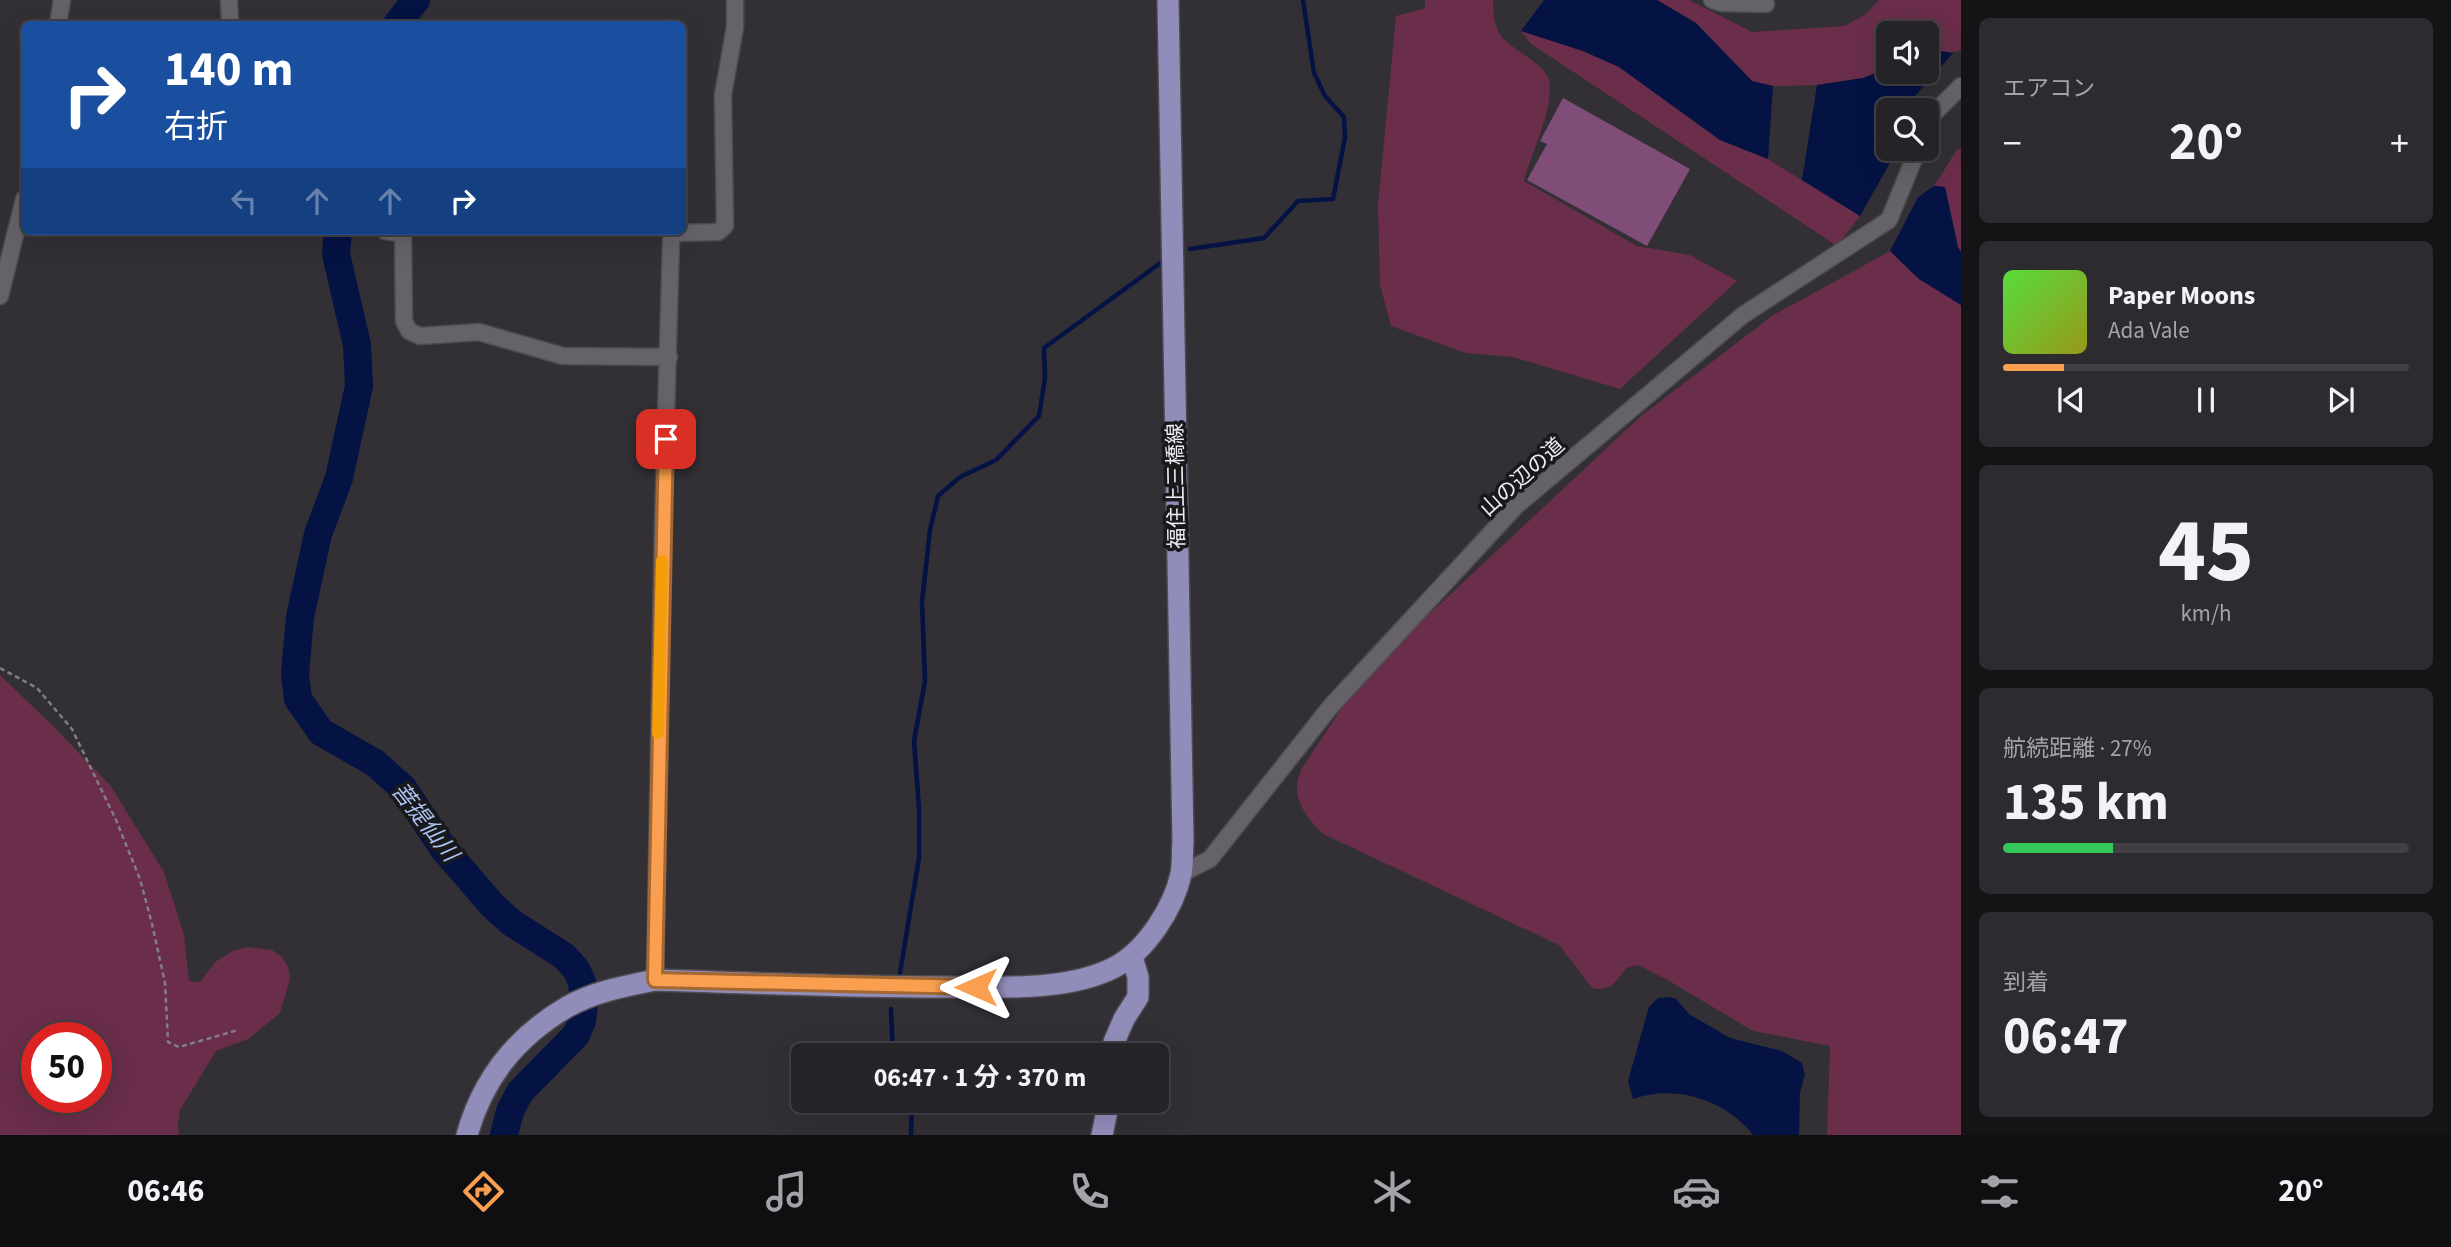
<!DOCTYPE html>
<html lang="ja">
<meta charset="utf-8">
<style>
:root{--surface:#262328;--page:#2e2b30;--text:#f1f3f6;--muted:#a4a4a8;--line:#424045;--accent:#fa9f4f}
body{margin:0;font-family:"Source Sans 3","Noto Sans JP",sans-serif;background:var(--page);color:var(--text);height:100vh;display:flex;flex-direction:column;font-size:26px;white-space:nowrap}
*{box-sizing:border-box;margin:0}
p{font-size:23px;color:var(--muted)}
.icon{flex:none;width:38px;height:38px;fill:none;stroke:currentColor;stroke-width:2;stroke-linecap:round;stroke-linejoin:round}
.map{position:relative;flex:1;overflow:hidden}
.side{display:flex;flex-direction:column;gap:18px;padding:18px;background:#151316;width:490px}
.side>*{flex:none}
.top-card{position:absolute;left:21px;top:21px;width:665px;height:214px;border-radius:10px;box-shadow:0 7px 28px #0002,0 0 0 2px var(--line);background:#1a4fa0;color:#fff;overflow:hidden}
.buttons{position:absolute;left:1876px;top:21px;display:grid;gap:14px}
.buttons a{display:grid;place-items:center;width:63px;height:63px;border-radius:10px;background:var(--surface);box-shadow:0 7px 28px #0002,0 0 0 2px var(--line);font-size:35px}
.speed{position:absolute;left:21px;top:1022px;display:flex;gap:14px;font-size:35px;font-weight:700;text-align:center}
.speed>*{display:grid;place-content:center;width:91px;height:91px;border-radius:50%;background:var(--surface);box-shadow:0 7px 28px #0002,0 0 0 2px var(--line);line-height:1}
.speed .limit{border:10px solid #d22;background:#fff;color:#111}
.pin{position:absolute;display:grid;place-items:center;width:60px;height:60px;color:#fff;margin:-30px;border-radius:14px;box-shadow:0 4px 10px #0006}
.me{position:absolute;width:77px;margin:-38px;rotate:270deg;stroke-linejoin:round;filter:drop-shadow(0 0 5px #0008)}
.turn{display:flex;align-items:center;gap:24px;height:147px;padding:0 28px;font-size:32px}
.turn .icon{width:91px;height:91px;stroke-width:2.5}
.turn b{display:block;font-size:49px;line-height:60px}
.lanes{display:flex;align-items:center;height:66px;padding:0 28px;background:#0003;justify-content:center;gap:35px;direction:ltr}
.lanes .off{opacity:.35}
.big{font-size:52px;font-weight:700;line-height:1.1}
.side .tile{flex:1;display:flex;flex-direction:column;justify-content:center;gap:10px;min-width:0;padding:0 24px;border-radius:10px;background:var(--page)}
.side .dial{align-items:center;gap:0}
.dial b{font-size:91px;line-height:1}
.song{display:flex;align-items:center;gap:21px}
.cover{width:84px;height:84px;border-radius:10px;background:linear-gradient(135deg,hsl(110 70% 55%),hsl(60 70% 35%))}
.played{height:7px;border-radius:4px;background:linear-gradient(90deg,var(--accent) 15%,var(--line) 15%)}
.keys{display:flex;justify-content:space-around;direction:ltr}
.heat{display:flex;justify-content:space-between;align-items:center;font-size:38px;direction:ltr}
.charge{height:10px;border-radius:5px;background:linear-gradient(90deg,#34c759 27%,var(--line) 0)}
.trip{position:absolute;left:791px;top:1043px;width:378px;height:70px;border-radius:10px;background:var(--surface);box-shadow:0 7px 28px #0002,0 0 0 2px var(--line);font-weight:700;line-height:70px;text-align:center}
.tab-bar{display:flex;height:112px;justify-content:space-around;align-items:center;background:#0f0e10;color:var(--muted)}
.tab-bar .icon{width:49px;height:49px}
.tab-bar .selected{color:var(--accent)}
.tab-bar b{font-size:32px;color:var(--text)}
main{display:flex;flex:1;min-height:0}
.map>svg:first-child{display:block}
</style>
<main>
<div class="map">
<svg width="1961" height="1135" viewBox="0 0 1961 1135">
<rect width="100%" height="100%" fill="#322f35"/>
<path fill="#6a2e4a" fill-rule="evenodd" d="M1425,0h68c0,11 1,28 9,37 12,15 48,28 48,49 0,32 -18,65 -26,95l113,65 53,9 47,26 -117,108 -107,-32 -47,-4 -75,-27 -11,-41 -2,-80 18,-189 29,-8z
M1657,0h32l63,32 92,-6 21,-11 14,-15h82v50c-12,5 -22,-2 -34,3v-20h-39v35l-25,10 -46,7 -44,1 -21,-5 -56,-58z
M1521,31l62,20 36,16 101,73 48,19 92,57 -23,30 -306,-202z
M1961,148v104l-3,-5 -13,-60 -11,-1 22,-35z
M1890,251l29,28 42,26v830h-134l3,-89 -77,-15 -82,-49 -33,-17 -12,3c-10,14 -16,24 -34,20l-33,-43 -236,-111c-19,-19 -34,-39 -21,-66l61,-92 278,-260 131,-100z
M0,675l51,49 59,61 54,87 20,63 5,46 11,1 15,-20 20,-12 13,-3 24,3 10,7 6,10 2,12 -10,34 -32,26 -32,12 -36,59 -2,14 1,11h-179zM37,1038h59v59h-59z"/>
<path fill="#051344" d="M1544,0h113l39,23 56,58 21,5 -5,73 -48,-19 -101,-73 -36,-16 -62,-20z
M1935,50l18,3 -43,49 -1,8h-21v39h10l-38,67 -58,-36 15,-95 46,-7 25,-10v4h39v-19z
M1934,186l11,1 13,60 3,5v53l-42,-26 -29,-28 28,-54z
M1670,997l6,2 13,15 41,24 52,13 20,12 3,12 -5,17 -1,43h-46c-27,-35 -78,-51 -120,-36l-5,-18 21,-74 9,-9z"/>
<g fill="none" stroke-linecap="round" stroke-linejoin="round">
<path stroke="#051344" stroke-width="4.5" d="M1190,249l74,-11 34,-37 35,-2 12,-62 -1,-20 -19,-21 -11,-23 -11,-73
M900,973l19,-115v-50l-5,-67 11,-60 -3,-79 8,-72 8,-34 22,-19 36,-17 43,-44 6,-38 -1,-30 115,-84
M891,1009l2,46
M911,1135l1,-34"/>
<path stroke="#051344" stroke-width="28" d="M397,24l19,-24
M338,231l-2,23 21,91 2,41 -20,92 -21,56 -18,83 -5,57 3,25 23,33 54,31 28,25 40,60 50,58 19,17 52,33 12,13 6,13 2,22 -2,17 -6,14 -56,57 -10,19 -6,24"/>
</g>
<path fill="#804d79" d="M1563,98l127,71 -43,77 -120,-66 20,-36 -7,-3z"/>
<g fill="none" stroke-linecap="round" stroke-linejoin="round">
<defs>
<path id="minor" d="M229,0l1,24
M1712,0l10,3 44,1
M58,24l4,-24
M1927,127l3,-10 31,-31
M385,231l18,3 1,87 5,10 11,5 59,-4 84,24 106,1
M0,296l24,-97
M1181,874l29,-15 121,-153 185,-200 227,-191 146,-95 29,-71
M655,980l8,-459 8,-281 2,-5 4,-2 41,-1 7,-6 -2,-131 12,-68v-27"/>
<path id="major" d="M1113,1055l1,-13 10,-23 14,-22v-20l-6,-20
M467,1135c16,-57 49,-98 100,-128 26,-15 58,-21 88,-27 96,3 191,7 287,7 53,0 126,5 173,-20 31,-16 59,-60 66,-93 2,-10 1,-22 2,-32l-15,-842
M1102,1135l7,-34"/>
</defs>
<use href="#minor" stroke="#4d4a50" stroke-width="19"/>
<use href="#major" stroke="#4d4a50" stroke-width="24"/>
<path stroke="#817e84" stroke-width="2.5" stroke-dasharray="5 3.5" stroke-linecap="butt" d="M0,668l37,20 35,41 44,91 24,59 12,45 13,59 3,59 11,5 59,-17"/>
<use href="#minor" stroke="#656269" stroke-width="16"/>
<use href="#major" stroke="#918dba" stroke-width="21"/>
</g>
<g fill="none" stroke-linecap="round" stroke-linejoin="round">
<defs>
<path id="route" d="M666,439l-11,541 321,7"/>
</defs>
<use href="#route" stroke="#a26733" stroke-width="18"/>
<use href="#route" stroke="#fa9f4f" stroke-width="12"/>
<path stroke="#f59e0b" stroke-width="12" d="M658,733l4,-172"/>
</g>
<g text-anchor="middle" dominant-baseline="central" stroke-width="7" stroke-linejoin="round" paint-order="stroke">
<g font-size="21" fill="#efedf1" stroke="#19181b">
<text transform="translate(1522 477) rotate(-42)">山の辺の道</text>
<text transform="translate(1176 486) rotate(-91)">福住上三橋線</text>
</g>
<g font-size="23" font-style="italic" fill="#abc2f3" stroke="#19181b">
<text transform="translate(425 822) rotate(52)">菩提仙川</text>
</g>
</g>
</svg>
<div class="buttons">
<a><svg class="icon" aria-label="sound" viewBox="0 0 24 24"><path d="M4 9h4l5-4v14l-5-4H4zM17 9q2 3 0 6"/></svg></a>
<a><svg class="icon" aria-label="search" viewBox="0 0 24 24"><circle cx="10" cy="10" r="6"/><path d="M15 15l6 6"/></svg></a>
</div>
<div class="speed"><div class="limit">50</div></div>
<div class="pin" style="left:666px;top:439px;background:#d93025"><svg class="icon" aria-label="arrive" viewBox="0 0 24 24"><path d="M6 21V4h12l-3 4 3 4H6"/></svg></div>
<svg class="me" style="left:976px;top:987px" viewBox="-20 -20 40 40"><path d="M0-17L14 15 0 8-14 15z" fill="#fa9f4f" stroke="#fff" stroke-width="4"/></svg>
<div class="trip">06:47 · 1 分 · 370 m</div>
<div class="top-card">
<div class="turn"><svg class="icon" aria-label="right" viewBox="0 0 24 24"><path d="M7 20v-9h11M14 6l5 5-5 5"/></svg><div><b>140 m</b>右折</div></div>
<div class="lanes"><svg class="icon off" aria-label="left" viewBox="0 0 24 24"><path d="M17 20v-9H6M10 6l-5 5 5 5"/></svg><svg class="icon off" aria-label="ahead" viewBox="0 0 24 24"><path d="M12 20V5M6 11l6-6 6 6"/></svg><svg class="icon off" aria-label="ahead" viewBox="0 0 24 24"><path d="M12 20V5M6 11l6-6 6 6"/></svg><svg class="icon" aria-label="right" viewBox="0 0 24 24"><path d="M7 20v-9h11M14 6l5 5-5 5"/></svg></div>
</div>
</div>
<section class="side">
<div class="tile"><p>エアコン</p>
<div class="heat"><a>−</a><b class="big">20°</b><a>+</a></div>
</div>
<div class="tile">
<div class="song"><i class="cover"></i><div><b>Paper Moons</b><p>Ada Vale</p></div></div>
<div class="played"></div>
<div class="keys"><svg class="icon" aria-label="previous" viewBox="0 0 24 24"><path d="M18 5L8 12l10 7zM5 5v14"/></svg><svg class="icon" aria-label="pause" viewBox="0 0 24 24"><path d="M8 5v14M16 5v14"/></svg><svg class="icon" aria-label="next" viewBox="0 0 24 24"><path d="M6 5l10 7-10 7zM19 5v14"/></svg></div>
</div>
<div class="tile dial"><b>45</b><p>km/h</p></div>
<div class="tile"><p>航続距離 · 27%</p><b class="big">135 km</b><div class="charge"></div></div>
<div class="tile"><p>到着</p><b class="big">06:47</b></div>
</section>
</main>
<nav class="tab-bar">
<b>06:46</b>
<svg class="icon selected" aria-label="directions" viewBox="0 0 24 24"><path d="M12 3l9 9-9 9-9-9zM9 14v-3h6M13 9l2 2-2 2"/></svg>
<svg class="icon" aria-label="music" viewBox="0 0 24 24"><path d="M9 18V5l10-2v13"/><circle cx="6" cy="18" r="3"/><circle cx="16" cy="16" r="3"/></svg>
<svg class="icon" aria-label="phone" viewBox="0 0 24 24"><path d="M5 4h4l2 5-3 2q2 4 5 5l2-3 5 2v4C11 20 4 13 5 4z"/></svg>
<svg class="icon" aria-label="climate" viewBox="0 0 24 24"><path d="M12 3v18M4 7l16 10M4 17L20 7"/></svg>
<svg class="icon" aria-label="car" viewBox="0 0 24 24"><path d="M5 17H2v-5l4-1 3-4h7l3 4 3 1v5h-3M9 17h6M6 11h13"/><circle cx="7" cy="17" r="2"/><circle cx="17" cy="17" r="2"/></svg>
<svg class="icon" aria-label="filters" viewBox="0 0 24 24"><path d="M4 7h16M4 17h16"/><circle cx="9" cy="7" r="2"/><circle cx="15" cy="17" r="2"/></svg>
<b>20°</b>
</nav>
